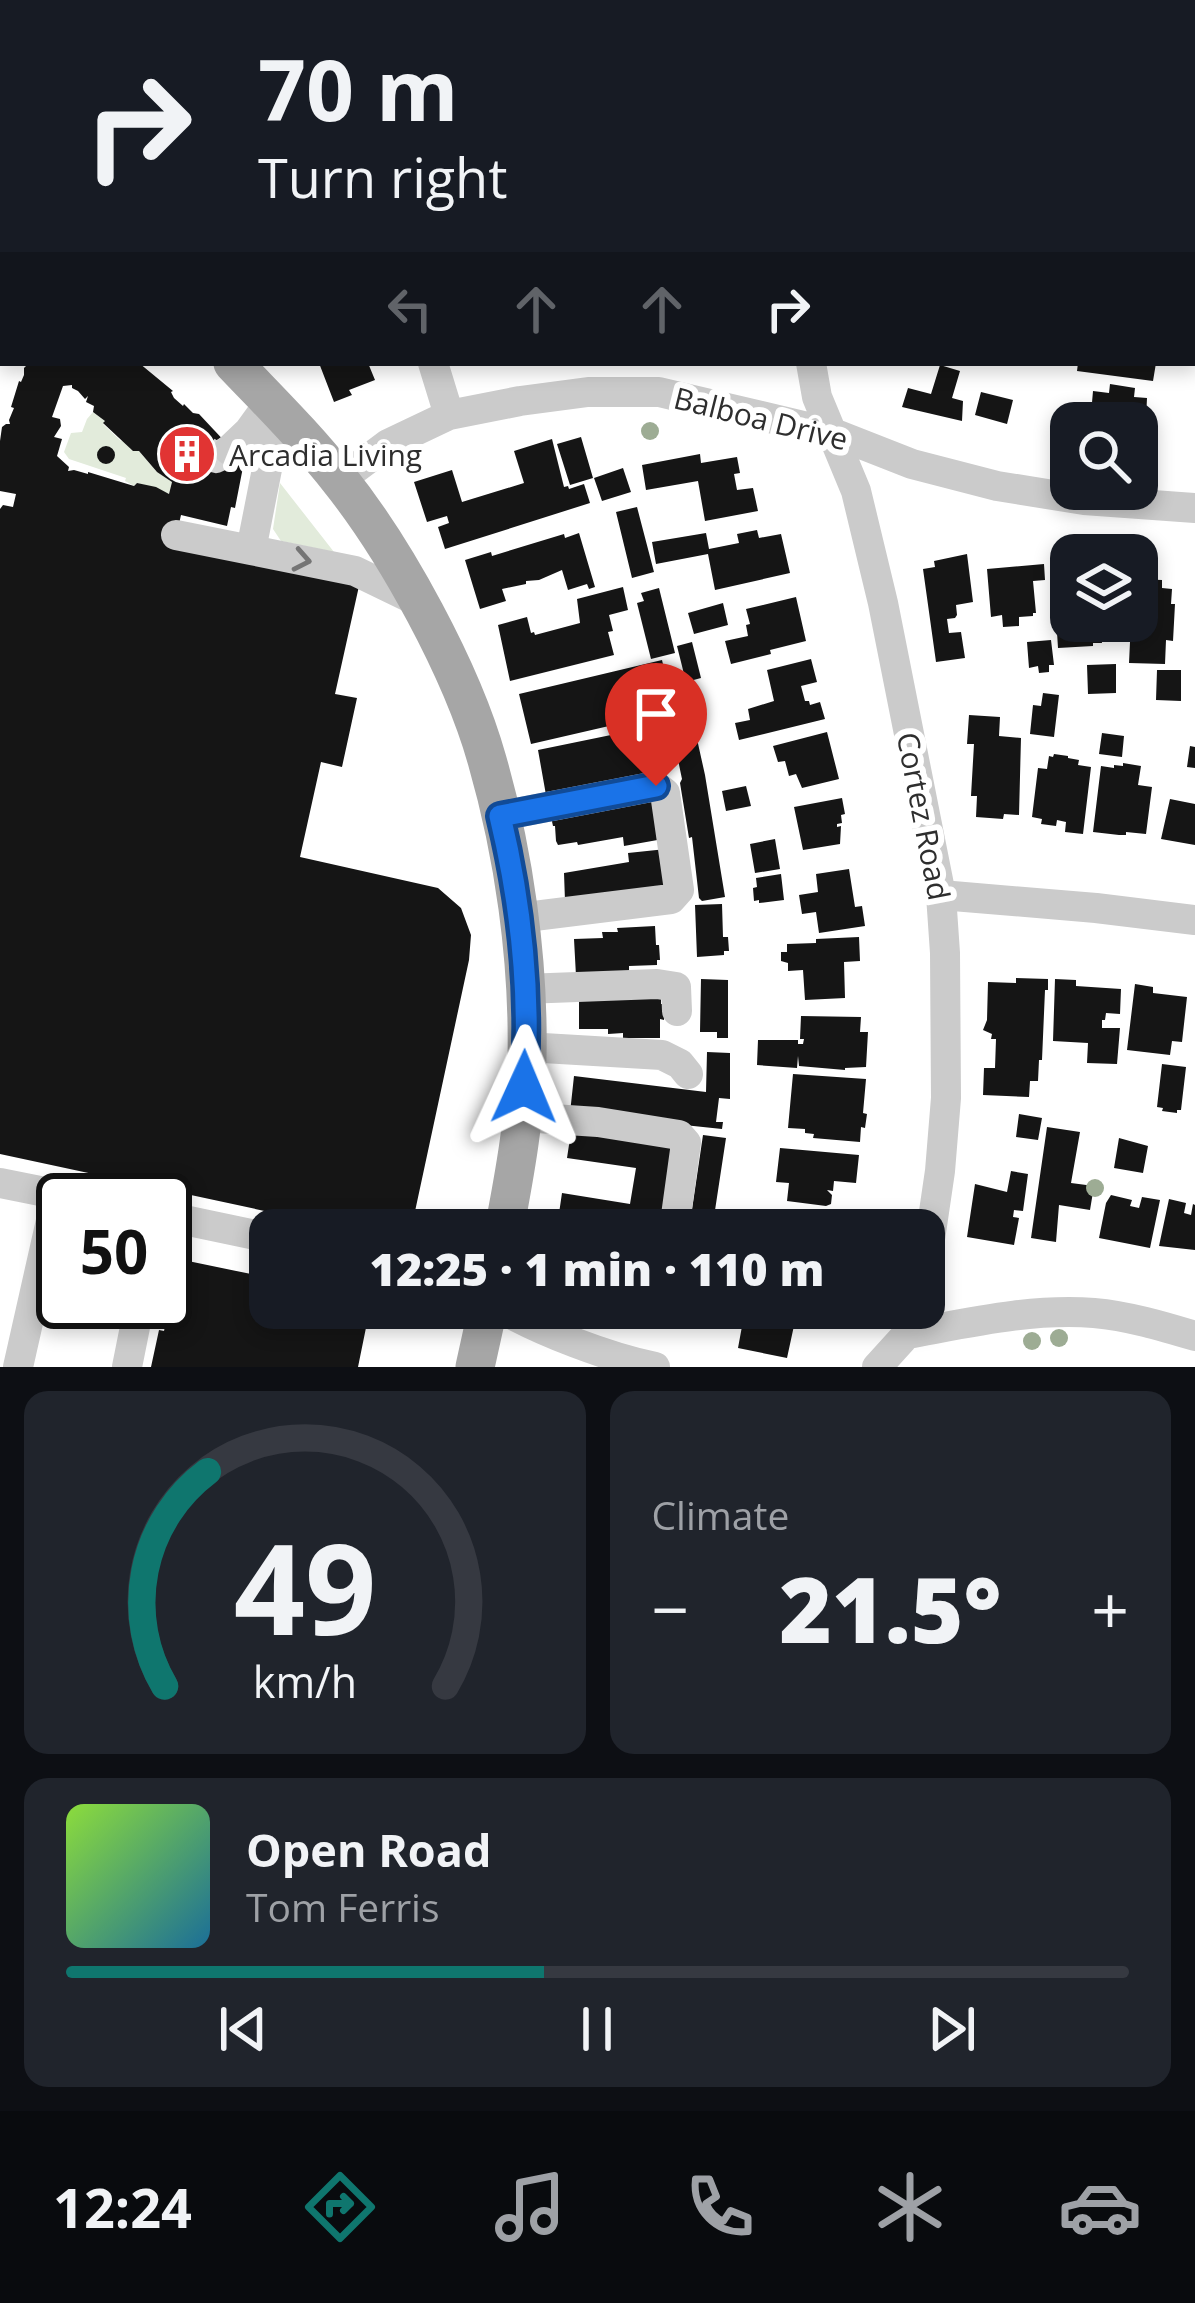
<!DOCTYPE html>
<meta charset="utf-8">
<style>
:root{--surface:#171b24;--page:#20242c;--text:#f1f3f6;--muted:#9ea1a6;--line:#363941;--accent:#0f766e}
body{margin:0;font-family:"Open Sans",sans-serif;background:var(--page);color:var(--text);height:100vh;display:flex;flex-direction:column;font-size:45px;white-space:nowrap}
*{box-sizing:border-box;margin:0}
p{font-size:39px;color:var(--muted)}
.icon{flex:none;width:66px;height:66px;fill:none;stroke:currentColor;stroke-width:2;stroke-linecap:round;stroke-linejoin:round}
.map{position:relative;height:1367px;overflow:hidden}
.details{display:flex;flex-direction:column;gap:24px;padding:24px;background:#0d0f14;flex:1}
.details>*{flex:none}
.guide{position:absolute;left:0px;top:0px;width:1197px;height:366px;box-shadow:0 6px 18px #0003;background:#171b24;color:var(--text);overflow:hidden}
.tools{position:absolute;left:1050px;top:402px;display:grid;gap:24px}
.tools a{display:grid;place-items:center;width:108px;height:108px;border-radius:24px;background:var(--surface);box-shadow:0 6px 18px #0003;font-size:60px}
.speed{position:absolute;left:36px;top:1173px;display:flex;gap:24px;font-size:60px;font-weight:700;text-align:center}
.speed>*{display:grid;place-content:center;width:156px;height:156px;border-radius:50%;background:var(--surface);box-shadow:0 6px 18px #0003;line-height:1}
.speed .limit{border:6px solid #111;border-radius:18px;background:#fff;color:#111}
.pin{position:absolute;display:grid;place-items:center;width:102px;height:102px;color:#fff;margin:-123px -51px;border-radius:50% 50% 50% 0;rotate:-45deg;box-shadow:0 0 12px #0007}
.pin .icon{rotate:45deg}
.me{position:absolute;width:132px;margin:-66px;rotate:1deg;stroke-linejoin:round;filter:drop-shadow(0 0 9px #0008)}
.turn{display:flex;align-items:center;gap:42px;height:252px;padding:0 60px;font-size:54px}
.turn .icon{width:156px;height:156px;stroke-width:2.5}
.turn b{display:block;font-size:84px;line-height:102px}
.lanes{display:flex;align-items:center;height:114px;padding:0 60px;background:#0003;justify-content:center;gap:60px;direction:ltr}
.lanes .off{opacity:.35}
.big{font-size:90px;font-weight:800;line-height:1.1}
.details .card{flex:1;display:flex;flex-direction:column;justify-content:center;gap:18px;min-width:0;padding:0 42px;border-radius:24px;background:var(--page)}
.details .dial{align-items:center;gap:0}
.dial svg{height:312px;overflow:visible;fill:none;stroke:var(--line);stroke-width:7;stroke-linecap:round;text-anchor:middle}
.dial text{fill:var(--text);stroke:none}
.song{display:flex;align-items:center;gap:36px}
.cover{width:144px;height:144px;border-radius:18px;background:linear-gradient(135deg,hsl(90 70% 55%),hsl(200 70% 35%))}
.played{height:12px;border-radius:6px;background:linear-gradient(90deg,var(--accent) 45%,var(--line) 45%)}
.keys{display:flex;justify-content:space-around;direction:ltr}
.heat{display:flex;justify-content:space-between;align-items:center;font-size:66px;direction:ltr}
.details .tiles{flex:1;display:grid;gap:24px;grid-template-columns:1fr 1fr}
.card:last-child{grid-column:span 2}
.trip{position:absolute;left:249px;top:1209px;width:696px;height:120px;border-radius:24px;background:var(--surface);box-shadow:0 6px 18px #0003;font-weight:800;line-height:120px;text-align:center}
.tabs{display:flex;height:192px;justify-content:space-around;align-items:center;background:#090b0e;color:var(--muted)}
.tabs .icon{width:84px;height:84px}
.tabs .selected{color:var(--accent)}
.tabs b{font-size:54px;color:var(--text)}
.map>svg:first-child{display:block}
</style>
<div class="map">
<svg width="1195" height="1367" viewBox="0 0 1195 1367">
<rect width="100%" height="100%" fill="#fff"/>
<path fill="#e2ebdb" d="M93,412l12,9 -2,3 18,17 2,-1 10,11h6l17,20 16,11 -3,12 -13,-6 -19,-5 -3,3 -9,-5 1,-3 -57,-19 -5,-7 7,-19 11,-1 5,-13z
M280,483l54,69 -53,-11 -8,-12z"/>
<path fill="#151515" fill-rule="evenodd" d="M32,363h107l34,28 -2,1 3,6 9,8 1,-2 9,9 6,1 45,48 -9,46 -4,-1 -4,19 -46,-11 -7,31 185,40 -24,108 22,4 -15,69 -21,-5 -21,95 138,31 23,20 10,27 -2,25 -58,270h-58l-353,-76v-645l3,-4 10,2 3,-13 -16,-3v-50l2,-14 4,-3h4l-1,-4 5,-12 -3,-1 8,-26 2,1 3,-7v-7l4,-4 6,2zM72,385v3l6,3 7,8 3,-3 -2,6 8,4 -1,6 12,9 -2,2 30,28h6l18,21 15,10 -3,12 -13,-7 -19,-4 -3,3 -46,-14v2l-14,-4 -6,1 1,-4 -12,-11 5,-17 -8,-2 7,-11 -1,-7 -8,-2 11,-31z
M319,363h49l7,17 -26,10 3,5 -18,7z
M1078,363h78l-3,18 -76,-10z
M940,365l20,6 -8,27 11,3 -1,20 -60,-14 6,-19 23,6z
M1110,384l25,4 -1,9 13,1 -1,21 -6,4h-69v27l-18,-2 5,-38 33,4 2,-23 16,2z
M981,392l32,8 -6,24 -32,-9z
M1137,431l10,1 -3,24 -7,-1z
M581,437l12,41 -23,7 -13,-41z
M552,439l12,48 4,-1 1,3 15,-5 6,19 -145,46 -7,-22 11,-4 -2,-7 -20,6 -13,-40 38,-12 10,32 62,-19 -10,-32z
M97 455a9 9 0 1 1 18 0a9 9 0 1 1-18 0Z
M700,454l1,9 36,-6 3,16 -6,1 3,16 16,-2 5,23 -53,10 -7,-40 -52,9 -4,-25z
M623,468l8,24 -29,9 -8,-23z
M637,507l17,65 -22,6 -16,-66z
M757,530l2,8 22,-4 9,39 -75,17 -7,-36 -52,10 -4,-22 54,-9 3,16 30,-6 -2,-9z
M579,533l16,54 -6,2 -2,-5 -19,6 -6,-20 -23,10 -13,1v3l-24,5 4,12 -26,8 -15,-49 26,-8 1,4 72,-22 1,4z
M967,554l6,48 -17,3 1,10 -2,3 -8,1 2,14 12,-1 4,26 -29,4 -13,-93 12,-2 -1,-6z
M1044,564l1,16 -12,1 3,32h-3v3l-14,1v9l-16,1 -1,-12 -11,2 -4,-48z
M1071,568v53h37v13h-7l1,9h-9v3l-35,2 -2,-32h-4v-47z
M1137,579l25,1v8l10,1 -1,15h4l-2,37 -7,-1 -1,24 -36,-1 2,-42h6z
M623,587l5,23 -19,5 4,16 -5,1 6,23 -104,26 -12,-56 29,-8 4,16 3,-1 1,3 45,-12 -3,-24z
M659,588l16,65 -24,6 -14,-56 7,-2 -3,-8z
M796,597l10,44 -36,9 1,4 -40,10 -6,-23 23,-5 -2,-11 4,-1 -4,-15z
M723,603l5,22 -34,9 -6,-21z
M1051,640l3,25h-5v7l-10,1 -1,-7 -9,2 -2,-26z
M692,642l9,36 -15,4 -9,-36z
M811,659l6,23 -16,4 4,15h4l1,4 10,-3 5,17 -86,21 -4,-17 15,-3 -2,-11 26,-8 -7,-31z
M662,660l12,51 -143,33 -12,-50z
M1116,664v29l-28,1 -1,-29z
M1157,670h24v31l-25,-1z
M1043,693l16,2 -5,42 -24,-3 3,-29 8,1z
M691,712l14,63 20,122 -23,4 -3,-3 -7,-61 -3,1 -9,-55 2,-4 -13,-62z
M969,715l31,2 -1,19 22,2 -2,77 -15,-1 -1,5 -27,-2 1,-21h-6l3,-52h-7z
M645,728l7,49 -106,18 -8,-45z
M827,732l12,47 -37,9 -6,-14 -7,2 -4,-15 -7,1 -5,-16z
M1102,733l22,3 -2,21 -23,-3z
M1190,746l5,1v21l-8,-1z
M1054,754l14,2v2l11,2 -1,5 13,2 -8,67 -18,-2 1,-10 -9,-2 -1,6 -15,-2 1,-5 -10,-2 6,-49 9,1 2,-13 4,1z
M1123,763l18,3 -3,19 14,2 -6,47 -20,-2v3h-7l-26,-3 8,-66 13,2v-3l9,1z
M746,786l5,20 -25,5 -4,-20z
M656,798l7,41 -39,7 -1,-9 -45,8 -1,-3 -19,3 -2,-4 -1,-15h-2l-2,-9z
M842,798l3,16 -4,1 1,8 -5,1v3l4,-1 -1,18 -37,6 -9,-43z
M1170,799l25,5v41l-34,-6z
M775,839l5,30 -25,4 -5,-29z
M666,849l5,41 -106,11 -1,-28 65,-11 -1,-9z
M849,869l6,38 7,-1 3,20 -46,7 -3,-21 -14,2 -3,-19 19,-3 -2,-18z
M781,874l3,26 -25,3v-3l-5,1 -1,-13 4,-1 -1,-9z
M722,904l1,33h5l1,14h-5v4l-27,2 -2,-52z
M655,926l1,19h3l1,15h-3v5l-28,1v7l-53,3 -2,-37 29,-1 -1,-6h16l-1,-4z
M859,937l1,24 -16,1 1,36 -40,2 -2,-30 -15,1v-8l-7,-2v-9h6v-8l29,-1v-4z
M1016,978l32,1v11h-3l-3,70h-3l-1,21h-8l-1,16 -46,-2 1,-27h11l1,-29h-5l1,-5 -9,-4 4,-10 1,-38 28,1z
M701,979l27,1v58h-11v-6h-17z
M1055,979l21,1v6l45,3 -1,25 -14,-1 -1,7h-3v8h18l-3,36 -30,-1 1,-20 -35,-2z
M1135,984l18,3v6l34,4 -5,45 -10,-1 -2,14 -43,-5z
M579,992l82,7v5h3v16l-4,-1v19h-37v-5l-15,1v-5h-29z
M801,1016l60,1 -1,15h8l-2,35 -21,1v2l-46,-4 -1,-10 -1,12 -40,-3 1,-25h40v4h5l1,-5h-4z
M707,1052l23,1v46l-11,-1 -3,24h7l-1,7 -152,-16 4,-37 132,16z
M1162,1064l24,3 -5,43h-4v3l-15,-2 1,-3 -6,-1z
M793,1074l73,5 -3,34 4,1 -2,14 -4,-1 -1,15 -47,-4 1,-4 -9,-1v-4l-17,-1z
M1019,1114l23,4 -4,22 -22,-3z
M572,1125l103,16 -14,89h-84l-20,-3 5,-34 68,11 6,-36 -69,-10z
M1047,1127l33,5 -9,51 23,3 -4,24 -31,-5 -3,37 -25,-4z
M703,1135l23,3 -14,92h-23z
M1119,1138l29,8 -5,27 -29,-5z
M780,1148l79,7 -3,28 -22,-2 -1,10 -6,-1 5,5 -1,9 -5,2 -39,-5 2,-18 -13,-1z
M1011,1171l17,3 -5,37 -9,-1 -1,7 6,1 -5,27 -47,-8 8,-53 32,8z
M1111,1195l21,5 -2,6 9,2 3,-11 18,3 -10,48 -51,-10 7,-35z
M1169,1199l17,4 -2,10 7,2 2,-11 2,1v45l-36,-4z
M808,1216l34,6 -1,8h-35z
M188,1261l82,17v30h100l-12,59h-207l8,-37 5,1 11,-50 8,2z
M633,1308h23l-2,10 -22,-5z
M760,1308l5,1 -1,4 7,2 5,-7h25l-2,14 -4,-1 -8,37 -49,-10 7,-38 14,2z"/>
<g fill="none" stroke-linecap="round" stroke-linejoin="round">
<path stroke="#d5d5d5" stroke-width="30" stroke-dasharray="30 15" stroke-linecap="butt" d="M206,451l10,7 13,-8"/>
<path stroke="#cbcbcb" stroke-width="30" d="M349,0v3
M769,0v3
M433,363l16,52
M811,363l6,34 39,94 27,112 58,292 4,58 1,145 -6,73 -16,109
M270,402l-3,67 -16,81 104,21 64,31
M229,450l20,-19 21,-29
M340,480l48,-36 61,-29 71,-14 68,-9h71l174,41 79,31 85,22 87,14 111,8
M176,535l75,15
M500,816l156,-30 9,7 14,97 -8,9 -153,19
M941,895l155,13 99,12
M524,989l133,-5 19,3 1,24
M526,1047l136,8 18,9 8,10
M522,1117l76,5 81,13 7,8 -12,87
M0,1183l85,17
M165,1216l105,22
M500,1308c42,24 107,49 155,59
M907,1334c61,-11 125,-26 187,-21 34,3 68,13 101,23
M18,1367l39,-173
M127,1367l13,-65
M877,1367l30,-33 10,-26"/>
<path stroke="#a6a6a6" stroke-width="39" d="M71,3l1,-3
M0,143l3,3
M0,249l3,-11
M0,314l3,-3
M233,363c36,38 73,74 105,115 58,72 124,193 149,282 27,94 42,199 40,298 -2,58 -12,115 -23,172
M475,1367l13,-59"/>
</g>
<g fill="#9dac94">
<circle cx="650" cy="431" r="9"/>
<circle cx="1095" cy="1188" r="9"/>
<circle cx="1059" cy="1338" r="9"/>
<circle cx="1032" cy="1341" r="9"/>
</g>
<defs><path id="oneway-chevron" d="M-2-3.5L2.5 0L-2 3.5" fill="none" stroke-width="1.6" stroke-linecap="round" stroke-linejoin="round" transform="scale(3)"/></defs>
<use stroke="#757575" href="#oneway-chevron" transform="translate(302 560) rotate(11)"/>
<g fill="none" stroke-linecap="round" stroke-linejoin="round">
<defs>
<path id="route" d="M524,1087c7,-89 -3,-184 -24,-271l156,-30"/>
</defs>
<use href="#route" stroke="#114b97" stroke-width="30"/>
<use href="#route" stroke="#1a73e8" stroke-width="21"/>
</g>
<defs>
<symbol id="building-disc" viewBox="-11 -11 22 22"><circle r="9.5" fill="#e13433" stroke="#fff"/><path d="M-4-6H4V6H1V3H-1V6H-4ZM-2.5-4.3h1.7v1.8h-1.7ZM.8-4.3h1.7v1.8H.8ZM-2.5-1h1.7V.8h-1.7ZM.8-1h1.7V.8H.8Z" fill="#fff"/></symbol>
</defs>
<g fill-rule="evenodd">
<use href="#building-disc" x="154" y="421" width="66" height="66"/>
</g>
<g text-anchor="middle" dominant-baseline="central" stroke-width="12" stroke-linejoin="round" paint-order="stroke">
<g font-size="30" fill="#2e2e2e" stroke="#fff">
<text transform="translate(761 418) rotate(14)">Balboa Drive</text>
<text transform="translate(924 816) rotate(79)">Cortez Road</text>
</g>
<g font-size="30" fill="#2e2e2e" stroke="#fff" text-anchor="start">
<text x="229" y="454">Arcadia Living</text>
</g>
</g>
</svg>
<div class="tools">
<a><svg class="icon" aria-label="search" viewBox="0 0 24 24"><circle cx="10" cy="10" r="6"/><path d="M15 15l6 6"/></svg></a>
<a><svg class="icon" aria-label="layers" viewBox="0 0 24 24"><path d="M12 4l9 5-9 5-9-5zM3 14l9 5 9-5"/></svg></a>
</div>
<div class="speed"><div class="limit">50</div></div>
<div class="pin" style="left:656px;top:786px;background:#d93025"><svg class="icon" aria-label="arrive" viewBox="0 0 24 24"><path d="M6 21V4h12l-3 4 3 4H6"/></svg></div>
<svg class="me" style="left:524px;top:1087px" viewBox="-20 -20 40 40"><path d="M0-17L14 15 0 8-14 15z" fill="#1a73e8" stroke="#fff" stroke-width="4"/></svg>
<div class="trip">12:25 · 1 min · 110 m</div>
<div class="guide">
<div class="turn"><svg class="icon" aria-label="right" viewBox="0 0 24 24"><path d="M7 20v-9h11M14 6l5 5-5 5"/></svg><div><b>70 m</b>Turn right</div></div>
<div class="lanes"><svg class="icon off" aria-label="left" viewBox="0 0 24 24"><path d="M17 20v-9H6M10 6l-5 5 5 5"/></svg><svg class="icon off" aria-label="ahead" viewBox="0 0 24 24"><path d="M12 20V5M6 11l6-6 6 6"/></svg><svg class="icon off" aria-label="ahead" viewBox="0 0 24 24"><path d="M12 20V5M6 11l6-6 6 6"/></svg><svg class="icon" aria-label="right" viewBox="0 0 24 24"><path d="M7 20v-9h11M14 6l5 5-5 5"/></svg></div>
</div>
</div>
<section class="details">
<div class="tiles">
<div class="card dial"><svg viewBox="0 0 100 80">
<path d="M14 69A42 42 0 1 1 86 69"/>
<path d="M14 69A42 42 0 0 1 25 14" stroke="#0f766e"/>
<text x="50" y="56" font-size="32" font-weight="700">49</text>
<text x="50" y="72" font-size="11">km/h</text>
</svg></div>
<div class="card"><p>Climate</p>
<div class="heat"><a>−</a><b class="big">21.5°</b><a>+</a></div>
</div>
<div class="card">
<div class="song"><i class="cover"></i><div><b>Open Road</b><p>Tom Ferris</p></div></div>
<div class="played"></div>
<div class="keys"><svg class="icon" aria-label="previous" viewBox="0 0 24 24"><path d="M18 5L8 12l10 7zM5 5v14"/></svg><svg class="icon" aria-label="pause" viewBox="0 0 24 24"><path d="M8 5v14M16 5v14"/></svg><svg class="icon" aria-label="next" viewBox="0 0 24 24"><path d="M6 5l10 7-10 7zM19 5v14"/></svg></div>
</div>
</div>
</section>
<nav class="tabs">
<b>12:24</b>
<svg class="icon selected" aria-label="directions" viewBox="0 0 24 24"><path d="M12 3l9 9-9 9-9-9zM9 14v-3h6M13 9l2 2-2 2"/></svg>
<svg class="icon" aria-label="music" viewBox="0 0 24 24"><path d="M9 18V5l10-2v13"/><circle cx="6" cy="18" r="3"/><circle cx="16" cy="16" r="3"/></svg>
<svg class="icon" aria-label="phone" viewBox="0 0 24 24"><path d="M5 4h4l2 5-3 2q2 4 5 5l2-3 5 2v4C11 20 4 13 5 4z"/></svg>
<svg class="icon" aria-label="climate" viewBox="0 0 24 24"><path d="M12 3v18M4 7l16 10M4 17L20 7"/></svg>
<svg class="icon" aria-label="car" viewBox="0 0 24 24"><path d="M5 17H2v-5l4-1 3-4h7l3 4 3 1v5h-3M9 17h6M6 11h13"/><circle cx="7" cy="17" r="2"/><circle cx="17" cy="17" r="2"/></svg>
</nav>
